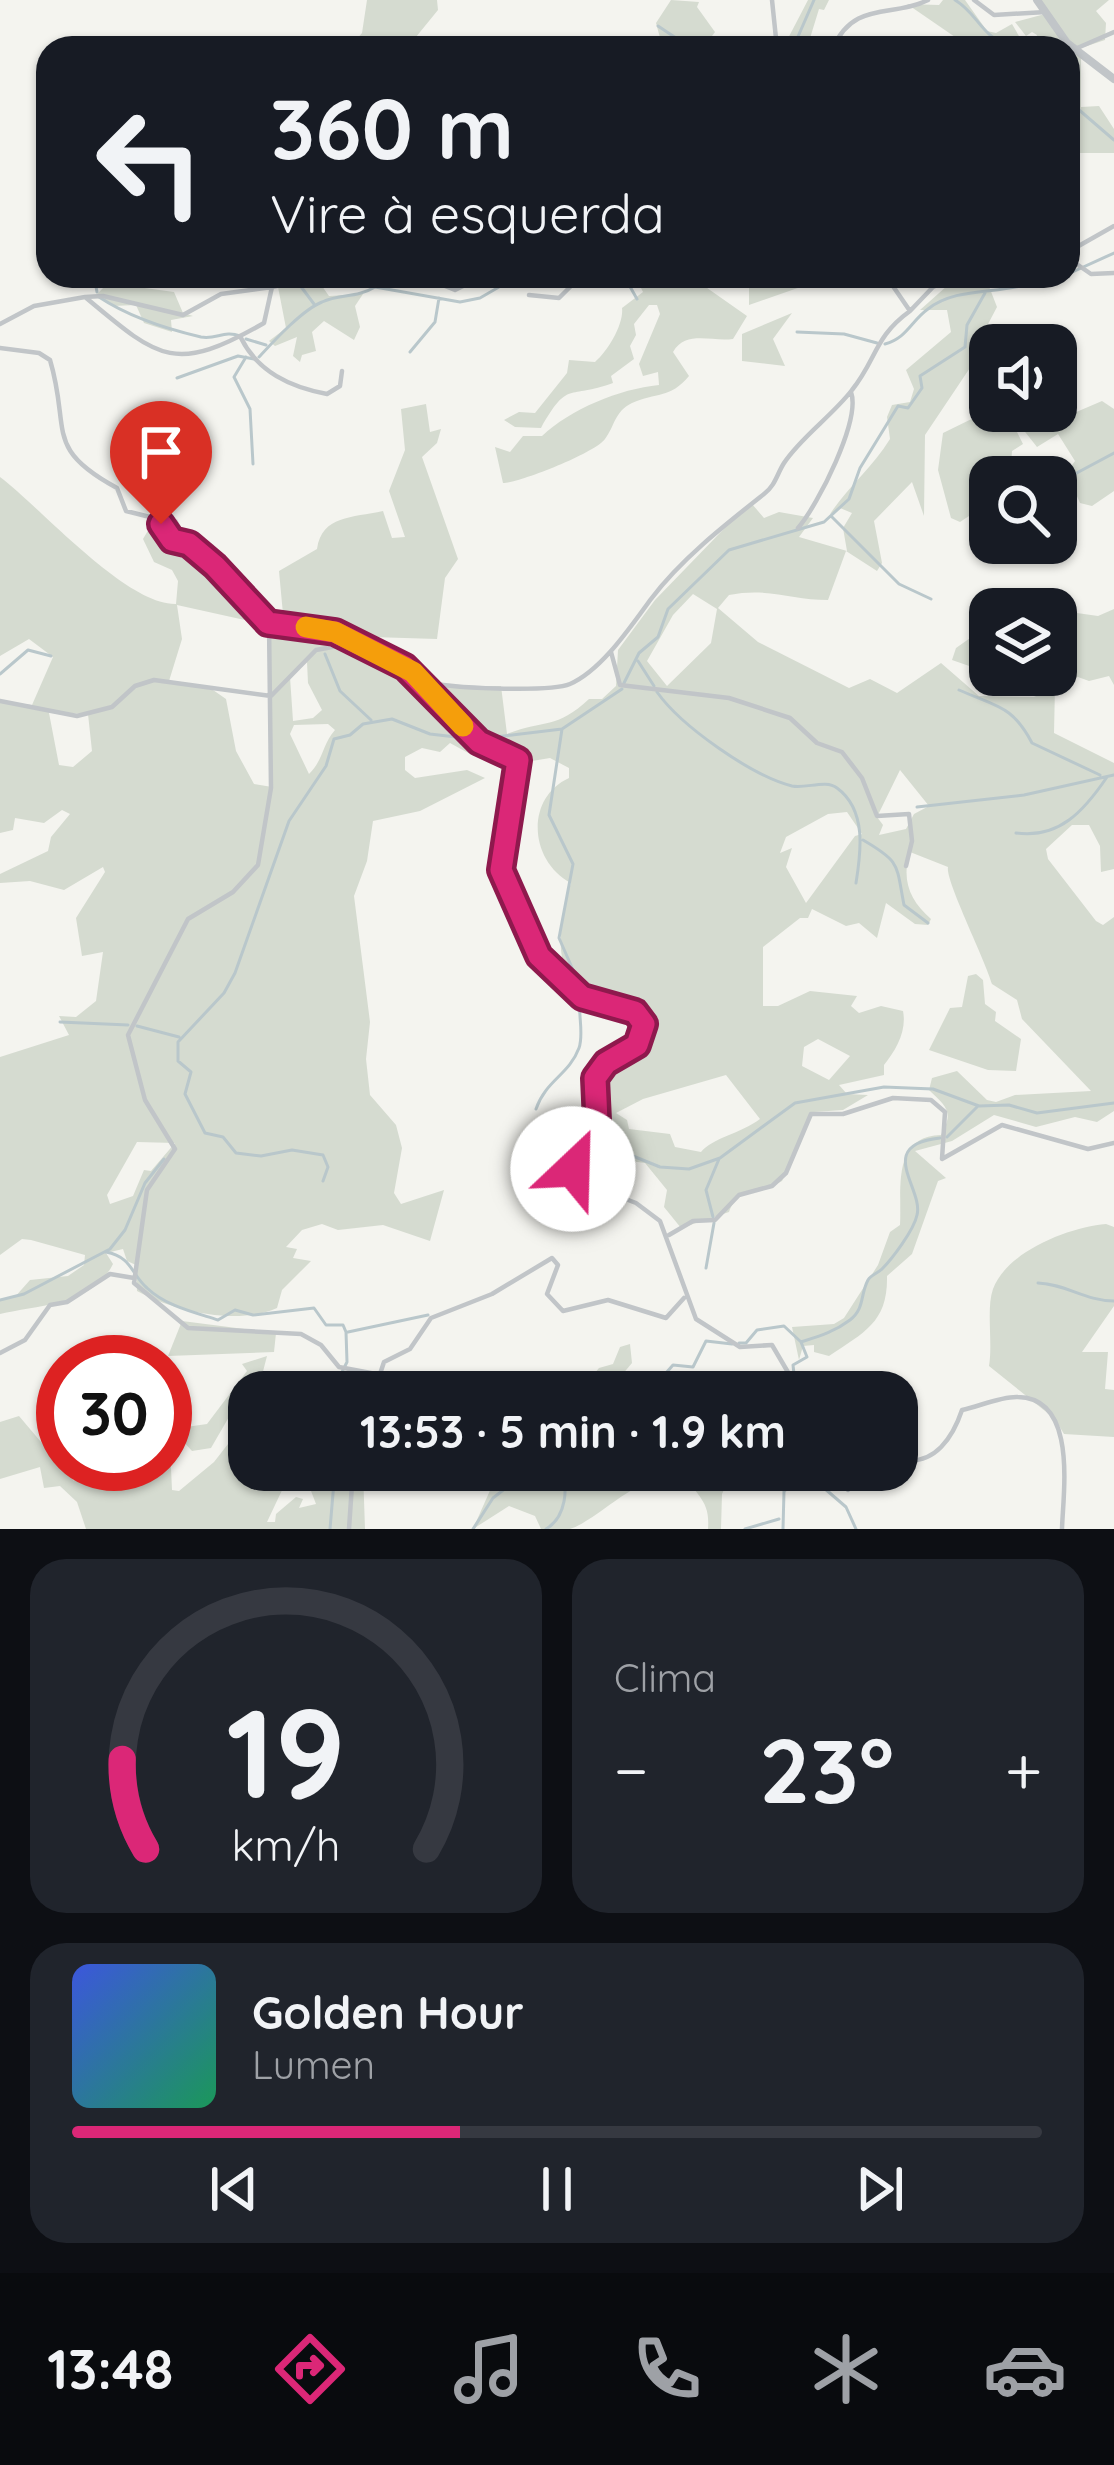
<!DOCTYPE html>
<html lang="pt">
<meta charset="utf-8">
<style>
:root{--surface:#171b24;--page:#20242c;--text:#f1f3f6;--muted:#9ea1a6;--line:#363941;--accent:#db2777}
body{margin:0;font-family:Quicksand,sans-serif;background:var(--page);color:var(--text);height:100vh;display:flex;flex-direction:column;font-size:45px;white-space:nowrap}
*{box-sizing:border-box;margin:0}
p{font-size:39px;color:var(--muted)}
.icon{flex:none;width:66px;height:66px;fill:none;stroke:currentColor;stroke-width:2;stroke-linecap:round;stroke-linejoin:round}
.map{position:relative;height:1529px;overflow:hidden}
.side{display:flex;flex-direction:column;gap:30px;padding:30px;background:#0d0f14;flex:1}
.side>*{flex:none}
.top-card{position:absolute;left:36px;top:36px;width:1044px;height:252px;border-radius:36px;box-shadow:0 3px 9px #0004;background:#171b24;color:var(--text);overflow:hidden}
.buttons{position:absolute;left:969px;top:324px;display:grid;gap:24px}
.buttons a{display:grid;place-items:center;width:108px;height:108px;border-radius:24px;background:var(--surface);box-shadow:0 3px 9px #0004;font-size:60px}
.speed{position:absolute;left:36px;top:1335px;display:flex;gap:24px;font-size:60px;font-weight:700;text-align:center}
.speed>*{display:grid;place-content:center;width:156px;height:156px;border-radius:50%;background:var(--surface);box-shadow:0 3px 9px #0004;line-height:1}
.speed .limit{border:18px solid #d22;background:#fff;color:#111}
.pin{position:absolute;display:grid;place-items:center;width:102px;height:102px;color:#fff;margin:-123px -51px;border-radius:50% 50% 50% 0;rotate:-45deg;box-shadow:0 0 12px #0007}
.pin .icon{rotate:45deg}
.me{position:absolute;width:132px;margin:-66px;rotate:24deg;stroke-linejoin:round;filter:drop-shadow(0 0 9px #0008)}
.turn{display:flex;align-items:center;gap:42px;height:252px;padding:0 36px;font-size:54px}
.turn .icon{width:156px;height:156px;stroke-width:2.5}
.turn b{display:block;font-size:84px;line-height:102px}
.big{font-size:90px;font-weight:700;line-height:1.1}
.side .card{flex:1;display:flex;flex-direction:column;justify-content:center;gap:18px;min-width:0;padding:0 42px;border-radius:36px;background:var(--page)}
.side .dial{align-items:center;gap:0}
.dial svg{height:312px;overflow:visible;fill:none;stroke:var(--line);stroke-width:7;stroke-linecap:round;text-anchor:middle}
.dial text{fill:var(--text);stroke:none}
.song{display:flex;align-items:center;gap:36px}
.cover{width:144px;height:144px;border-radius:18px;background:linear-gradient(135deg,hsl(230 70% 55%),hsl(150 70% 35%))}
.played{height:12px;border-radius:6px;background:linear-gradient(90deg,var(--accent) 40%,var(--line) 40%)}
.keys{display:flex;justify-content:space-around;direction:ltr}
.heat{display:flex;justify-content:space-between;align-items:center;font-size:66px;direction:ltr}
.side .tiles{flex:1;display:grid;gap:30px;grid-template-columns:1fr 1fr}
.card:last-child{grid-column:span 2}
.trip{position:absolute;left:228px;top:1371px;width:690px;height:120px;border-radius:36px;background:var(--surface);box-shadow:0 3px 9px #0004;font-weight:700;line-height:120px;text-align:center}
.tab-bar{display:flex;height:192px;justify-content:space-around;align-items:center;background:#090b0e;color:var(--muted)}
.tab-bar .icon{width:84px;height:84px}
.tab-bar .on{color:var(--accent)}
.tab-bar b{font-size:54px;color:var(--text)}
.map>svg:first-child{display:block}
</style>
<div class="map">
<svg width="1114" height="1529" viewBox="0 0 1114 1529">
<rect width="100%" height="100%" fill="#f4f4ef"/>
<path fill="#d5dbd0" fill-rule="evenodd" d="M367,0h70l1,10 -31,38h-58l13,-15z
M671,0l28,2 -2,5 18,25 -12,16 -41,-3 -6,-22z
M808,0h21l-5,10 -5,-1 -12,39h-24z
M943,0h22l22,31 9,2 16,-9 11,19 10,3 4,-11 -5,-3 -6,4 -11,-14 30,-8 -6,-14h70l-13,11 10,12 -1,17 -24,8v59l18,-1 15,23v24h-46v-105h-97l-64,-44 32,1z
M635,276h55l57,40 -14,23c-22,3 -47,-9 -60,13l16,24c-19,23 -33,16 -57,27 -18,9 -17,23 -27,36 -10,14 -86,44 -102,44l-8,-36 15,5 13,-16h19c29,-27 77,-47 117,-51l-1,-13 -15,4 -4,-12 21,-50 -3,-9h-8l-15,19 2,11 -6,11 4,13 -23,17 2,7c-46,17 -44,-4 -72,45l-26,-1 -11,-7 15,-8 16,1 32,-40 2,-13 26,2c13,-11 29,-38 27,-54l21,-16z
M757,276h75l-83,29v-26z
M985,276l12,31 -10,19 9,3 -71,106 -1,81 -12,-34 -38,39 8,42 -5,8 -31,-20 -18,49c-35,0 -61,-13 -99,-5l-11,13 40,34 91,46 21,-9 27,14 44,-30 38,33 55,1 21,-10 -1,46 60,30v106l-13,3 -1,-26 -11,-21h-17l-26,24 2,10 48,62 7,4 11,-8v194l-17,11 -22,-5 -39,10 -42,-12 -42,26 -37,10 31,27 -8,3 -26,73 -25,22c1,46 -22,56 -58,80l-15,-4v-7l-11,1 -4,14 -7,-33 42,-3 10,-6 34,-53 12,-33 10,-7c2,-34 -9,-89 41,-90 13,-23 6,-28 -12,-45l3,-12 25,-7 30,29 9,2 19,-7 76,-4 -69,-72 -5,-19 -25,-16c-7,-25 -47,-104 -44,-117l-38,-15c-9,28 0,49 21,67l-3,6 -13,-1 -29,-21 -9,35 -18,-15 -13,3 -34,-17 -4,9h-8l-37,29v59h15l32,-15 47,5 -6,10 8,7 22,-7 22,5c4,20 -7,39 -19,54v10l-45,10 8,9 21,1 -25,15 -29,2 -32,69c-19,12 -45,6 -53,31l-48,16 -17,-21 3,-17 -22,-27 -30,-4 -22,10 2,-13 -9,-6 8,-5c5,-23 -7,-60 9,-77 15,-16 33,-19 43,-41l-8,-14c-15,-8 -30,-5 -46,-12 -43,-20 -33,-84 -21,-118 -42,-22 -46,-85 -2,-105v-10l-19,-10 -30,5 -34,-16 -16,7 -20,-11 -10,9 -18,-4 -17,9v13l10,8 52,-8 18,8 -65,33 -47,10 -6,40 -13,35 16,126 -4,37 4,36 26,30 6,23 -8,45 7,11 43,-14 -14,51 -47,-16 -45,5 -16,-6 -20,6 -16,17 11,2 -4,9 18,3 -29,29 -5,18c-40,18 -103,3 -140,-17l-1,-26 -9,-4 -4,-12 -17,4 7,11c-21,42 -76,41 -113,50v-15l14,-1 16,-18 38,-4 16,-11 1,-10 -54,-15 -9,-1 -22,16v-198l69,-22 -10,-19 17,1 20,-16 7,-49 -21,4 -6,-38 29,-46 -2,-5 -39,23 -34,-9 -30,2v-9l48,-23 3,-14 19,-23 -8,-4 -18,13 -29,-5 -2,12 -13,3v-132l32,4 21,-48 -24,-18 -29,17v-179c41,31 126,128 176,127l2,-23 -6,-11 -18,-8 -11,-23 13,-22 9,9 12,-7 5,10 32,16 -5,14 61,61 13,-6 -4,-43 38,-22c5,-34 35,-31 66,-38l9,27 13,-1 -16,-46 16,-41 -4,-41 25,-5 4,28 11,-3 -4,14 -15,14 36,102 -13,19 -8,61 -65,-2 -11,5 56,29 14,16 70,-1 6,48c37,-15 49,-4 82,-35h13l14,-13 2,-36 37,-50 91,-94 6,-2 12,14 15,-6 34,6 -14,19 48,14 -4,-23 9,-15 -12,-5 -10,6c18,-27 42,-46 60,-75l-3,-22 5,-12 18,-3 4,-13 -8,-19 45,-38 -4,-22h-27l37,-33zM693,594l24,15 -6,34 -44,43 -20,-25 26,-46zM177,605l90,20 5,162 -18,-3 -18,-33 -10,-52 -13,-9 -44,-9 13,-42zM307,662l1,21 14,27 -9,8 -20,3 -3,-44zM49,713l39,1 4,37 -19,16 -14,-2zM328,724l7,6c-13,15 -11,29 -26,44l-19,-40 4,-9zM900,770l29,36 -15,8 -8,15 -27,6 4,-10 -6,-8zM847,812l15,22 -7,2 -49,67 -20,-36 6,-19 -12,5 6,-16 42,-23zM818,1039l32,17 -21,24 -27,-14 2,-19zM726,1075l34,44c-18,14 -48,19 -59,33l-26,-5 -5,-13 -41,-5 -2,-9 -11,-7 27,-14zM137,1142l38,1 -24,28 -7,-1 -11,26 -23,8 -3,-9z
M317,279l12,17 34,-2 -8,12 5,21 -6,13 -30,-19 -12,11 4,19 -14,4 -2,7 -7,-6 4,-19 -22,9 -6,-5 17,-13 -8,-41z
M108,283l66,9 9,21 10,3 -22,4 1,12 -28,-9 -8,-18 -23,1 -16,-12z
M792,313l-19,26 12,27 -43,-5v-27z
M1061,393l13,20 28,-12 12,8v82l-22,15 -12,-3 -4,-9 -18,7 1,-18 16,-22 -17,-27 -21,13 -15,-19 -5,4 6,12 -11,7 -1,14c-32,9 -41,15 -42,51l-9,6 -9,-4 -13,-48 5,-37 47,-23 66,1v-16z
M1114,609v76l-5,-9 -20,5 -33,-12v-59l42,6z
M990,624v48l-19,5 4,-9 -23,-8 4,-12z
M976,974l7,6 2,24 11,8 -1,9 26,18 -5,32 -28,-1 -59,-20 21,-42 12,-1 6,-31z
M1106,1224l8,3v79l-32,46h26l-3,37 9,1v47l-50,-3 -9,-15 -66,-53c4,-23 -3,-57 4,-77 14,-38 77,-62 113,-65z
M182,1321l94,12 -2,19 -106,4z
M630,1344l2,19 -16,19 4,10h-45l6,-18 9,5 9,-11 14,-4 7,-17z
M267,1356l-7,27 -27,27 -22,38 -19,3 -10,-11 -12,6 2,44 7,1 35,-29 35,-45v53h14l-4,8h18l7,8 -17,36h8l1,-8 20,-17 7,2 -4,9 17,-4 -13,-34h60l2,59h-279l-9,-27 -17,-16 -16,2 -4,-21 -40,12v-57l19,-6 55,65 5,-17h86v-34l42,-6 40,-53 -5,-7z
M499,1470h234l-11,24 -1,35h-13c1,-15 -1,-23 -10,-35 -34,-50 -95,25 -128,35 -8,0 -21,0 -29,0l-6,-13 -26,-10 -36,23z"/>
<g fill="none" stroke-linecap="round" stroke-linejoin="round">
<path stroke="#b9c7cb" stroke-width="3" d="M955,0c23,14 24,34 56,48
M658,26l33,22
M793,48l21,-48
M1068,87l10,22 36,31
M43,179l5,-3
M1068,274l46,-21
M94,276l3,16
M552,276h23
M624,276l13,23
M300,277v-1
M299,284l15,20
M99,297c30,20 68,32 102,40 15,3 23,-7 39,-1
M797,332l47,2 33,9
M246,339l20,6
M885,344c22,-6 26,-23 43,-35 32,-26 85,-11 114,-33
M410,352l25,-30 4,-24
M246,357l-12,20 16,32 3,55
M259,357c14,-15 43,-47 63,-55 18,-8 35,-4 53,-15l85,15 20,-4 38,-22
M177,378l61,-22 16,3
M1056,484l58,-31
M832,517l67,67 32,15
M325,654l15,37 31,29
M638,661l16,25
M0,674l28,-24 23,6
M624,683l15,-30 19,-16 10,-28 61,-59 95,-28 25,-23 11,-31 38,-62 10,2 14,-20 -2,-12 45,-29 2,-22 18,-32
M959,690c38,17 53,15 73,53l68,32
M657,692c24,34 95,84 135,94 14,3 34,-7 45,2 30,22 24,64 19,95
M562,729l-13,86 24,49 -14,74 25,57
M478,739l84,-10 60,-40
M917,807l107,-12 90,-20
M1016,833c43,6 68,-22 91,-56
M863,840c38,22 33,24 41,65l24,18
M60,1022l68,3
M137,1026l42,11
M536,1109c10,-29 33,-34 43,-61 5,-14 -1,-33 1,-48
M947,1137l30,-30
M323,1181l5,-14 -5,-12 -31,-5 -31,6 -25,-3 -13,-16 -18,-4 -20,-39 6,-22 -13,-11v-19l46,-49 11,-20 54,-152 37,-55 8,-27 16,-4 13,-11 29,-5 38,15 43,5
M586,1181l2,-11 17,-15 23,-1 32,13 29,2 31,-11 75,-55 89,-16 49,2 46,17 30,-1 28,8 77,-10
M713,1217l-7,-27 13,-31
M106,1252c26,5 25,22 41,36 19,18 46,24 71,32l17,-10 18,5 61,-7 12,17h17l3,7
M706,1268l8,-45
M1038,1283c28,1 47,18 76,18
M0,1300l24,-6 86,-45 15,-19 20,-47 19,-24
M348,1332l80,-17
M801,1342c19,-6 33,-10 49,-22 15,-12 10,-25 18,-40 3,-5 10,-7 14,-11 10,-10 32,-39 35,-54 7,-26 -43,-70 23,-77
M739,1343h7l11,-13 27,-4 17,16 6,15 -14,8 1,9
M794,1381l3,11
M332,1392l15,-30 -1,-30
M631,1392l28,-11 14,-16 20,2 13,-26 26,3
M822,1470l2,18 22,19 10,22
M692,1482l41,6 29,-18
M330,1529l5,-59
M473,1529l20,-31 36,-28
M546,1529c19,-11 25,-43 12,-59
M745,1529l34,-10
M783,1529l1,-38 7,-5 2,-16"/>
<path stroke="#c1c5c8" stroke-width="4.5" d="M772,0l5,48
M974,0l20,15 52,-3
M833,48c21,-48 60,-30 95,-48
M1075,49l39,-17
M1068,252l46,-26
M1068,258l23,16 23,-1
M420,276l35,14 28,-14
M886,276l24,35 23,-24 22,-11
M529,295l30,3 22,-22
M85,297l18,-1 80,19 38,-21 51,-7
M0,324l34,-18 51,-9c75,63 90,77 179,26l8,-36 52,-11
M241,338c17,34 49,49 86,56l13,-8 2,-15
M0,348l39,5 11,7c21,70 -7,88 67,128l9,23 32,8 12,19 19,7 26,21 54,57 66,9 70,35 74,75 39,18 -17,110 38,86 43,41 53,16 9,11 -7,21 -31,18 -11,15 2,43 -23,36 5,24 57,22 24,18 36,98 44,28 32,-2 17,29 28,18
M798,528c20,-23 63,-108 53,-136
M269,623l2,165 -13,77 -25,27 -45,27 -60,116 17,65 30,49 -28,41 -13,93 54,45 113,6 20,11 18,22 37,7
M611,652l9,33 109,13 61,20 27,25 25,9 20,26 15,38 32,-2 3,27 -6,25
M425,681c19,8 126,11 145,3 32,-14 61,-58 81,-85 30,-40 75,-75 113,-105 11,-8 13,-20 20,-31 17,-26 48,-47 68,-73 25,-31 22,-53 58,-79
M0,701l77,15 35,-9 23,-21 19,-6 117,16 45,-46 38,-7
M669,1235l24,-14 22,-1 24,-25 33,-9 14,-13 25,-59h32l50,-16 38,2 14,12 -3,47 60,-34 86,24 26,-6
M0,1353l25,-13 25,-35 17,-3 43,-28 24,4
M374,1392l10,-30 26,-13 21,-31 61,-24 60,-36 6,7 -11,29 16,17 45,-11 58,18 18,-20
M897,1448l6,12c32,5 50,-23 59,-50 16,-3 39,-14 56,-13 60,1 45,96 44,132
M848,1490l8,-20
M349,1529l4,-59"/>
<path stroke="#c1c5c8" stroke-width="8" d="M1037,0l30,43 47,36"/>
</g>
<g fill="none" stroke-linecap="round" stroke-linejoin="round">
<defs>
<path id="route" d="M161,524l11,16 17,4 26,22 53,57 67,9 70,35 74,75 39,18 -17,110 38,86 43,41 53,15 9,12 -7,21 -31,18 -11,15 2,43 -22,31 -2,17"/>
</defs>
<use href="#route" stroke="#8e194d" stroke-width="30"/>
<use href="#route" stroke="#db2777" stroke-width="21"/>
<path stroke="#f59e0b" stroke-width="21" d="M306,627l29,5 78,40 50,54"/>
</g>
</svg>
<div class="buttons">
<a><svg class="icon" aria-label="sound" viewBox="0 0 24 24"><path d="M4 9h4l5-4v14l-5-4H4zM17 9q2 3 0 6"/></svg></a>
<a><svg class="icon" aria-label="search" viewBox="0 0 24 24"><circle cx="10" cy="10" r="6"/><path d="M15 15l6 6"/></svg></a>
<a><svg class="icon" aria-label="layers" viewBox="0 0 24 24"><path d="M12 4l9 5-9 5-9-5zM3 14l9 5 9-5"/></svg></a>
</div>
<div class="speed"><div class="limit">30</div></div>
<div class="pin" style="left:161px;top:524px;background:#d93025"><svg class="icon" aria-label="arrive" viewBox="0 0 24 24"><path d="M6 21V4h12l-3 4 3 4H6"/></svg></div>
<svg class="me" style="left:573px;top:1169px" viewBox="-20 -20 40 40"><circle r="19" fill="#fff"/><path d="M0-13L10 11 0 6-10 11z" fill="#db2777"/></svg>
<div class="trip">13:53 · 5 min · 1.9 km</div>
<div class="top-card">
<div class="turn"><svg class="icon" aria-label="left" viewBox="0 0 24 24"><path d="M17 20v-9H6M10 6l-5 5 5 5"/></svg><div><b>360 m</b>Vire à esquerda</div></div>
</div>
</div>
<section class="side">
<div class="tiles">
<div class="card dial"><svg viewBox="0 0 100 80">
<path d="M14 69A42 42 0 1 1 86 69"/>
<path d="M14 69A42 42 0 0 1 8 46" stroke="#db2777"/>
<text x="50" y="56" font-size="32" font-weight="700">19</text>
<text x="50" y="72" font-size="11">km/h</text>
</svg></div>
<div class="card"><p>Clima</p>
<div class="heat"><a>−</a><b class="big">23°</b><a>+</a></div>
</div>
<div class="card">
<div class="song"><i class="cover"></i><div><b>Golden Hour</b><p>Lumen</p></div></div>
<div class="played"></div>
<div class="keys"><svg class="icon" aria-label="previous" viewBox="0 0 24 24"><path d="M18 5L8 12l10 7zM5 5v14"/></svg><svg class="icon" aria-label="pause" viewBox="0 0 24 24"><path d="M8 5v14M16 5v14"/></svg><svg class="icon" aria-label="next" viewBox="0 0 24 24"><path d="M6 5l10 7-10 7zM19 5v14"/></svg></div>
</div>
</div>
</section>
<nav class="tab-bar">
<b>13:48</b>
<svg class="icon on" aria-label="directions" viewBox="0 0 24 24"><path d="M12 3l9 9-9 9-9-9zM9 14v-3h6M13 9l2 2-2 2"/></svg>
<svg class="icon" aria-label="music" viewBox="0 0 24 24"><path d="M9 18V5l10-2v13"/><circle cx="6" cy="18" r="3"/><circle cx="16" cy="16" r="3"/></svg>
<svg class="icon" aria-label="phone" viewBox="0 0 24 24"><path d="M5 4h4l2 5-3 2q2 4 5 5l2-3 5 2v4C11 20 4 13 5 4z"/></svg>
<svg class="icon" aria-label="climate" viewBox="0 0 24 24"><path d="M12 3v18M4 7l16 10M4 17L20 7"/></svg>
<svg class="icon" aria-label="car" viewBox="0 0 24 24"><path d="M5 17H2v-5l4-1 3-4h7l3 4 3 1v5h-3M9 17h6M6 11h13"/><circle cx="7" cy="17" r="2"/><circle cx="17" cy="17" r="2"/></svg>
</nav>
